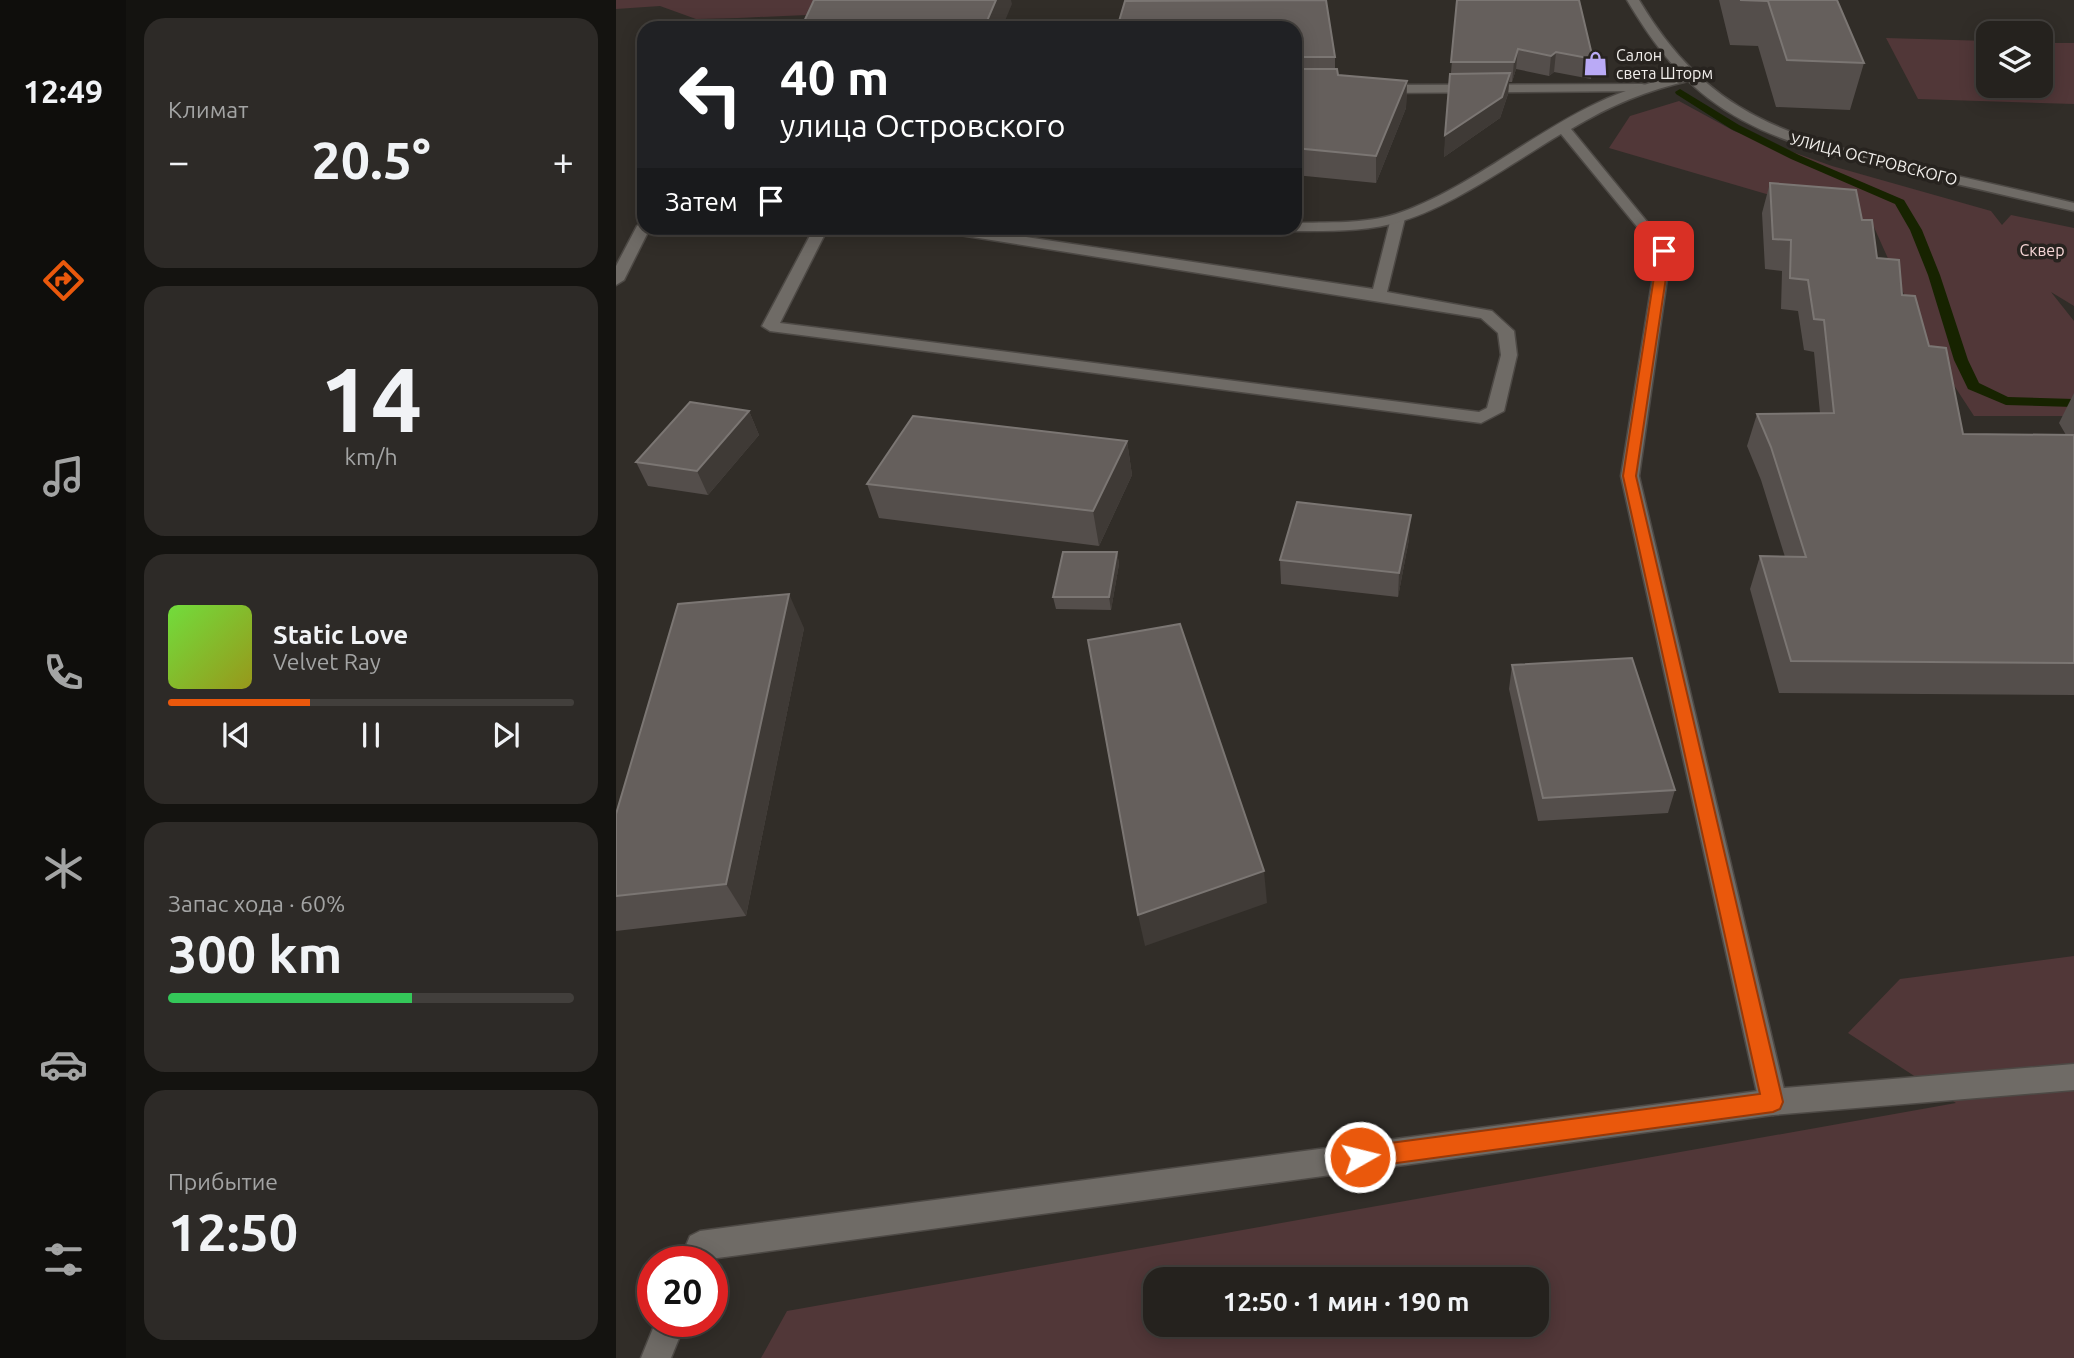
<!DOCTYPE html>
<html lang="ru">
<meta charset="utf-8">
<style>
:root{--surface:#25221e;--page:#2d2a27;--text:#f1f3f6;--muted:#a3a4a4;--line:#423f3c;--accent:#ea580c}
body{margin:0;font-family:Ubuntu,sans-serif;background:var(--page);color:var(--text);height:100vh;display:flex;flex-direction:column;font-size:26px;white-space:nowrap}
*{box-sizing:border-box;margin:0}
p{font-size:23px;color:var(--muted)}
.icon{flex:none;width:38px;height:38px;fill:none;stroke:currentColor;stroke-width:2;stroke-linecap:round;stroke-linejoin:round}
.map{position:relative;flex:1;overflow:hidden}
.side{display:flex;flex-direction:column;gap:18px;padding:18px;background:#141310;width:490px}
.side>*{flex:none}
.hud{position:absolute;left:21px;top:21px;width:665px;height:214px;border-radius:21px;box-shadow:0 4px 18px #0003,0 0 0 2px var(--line);background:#202124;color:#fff;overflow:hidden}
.tools{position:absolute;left:1360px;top:21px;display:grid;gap:14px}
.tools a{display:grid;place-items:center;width:77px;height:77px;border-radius:14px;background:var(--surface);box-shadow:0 4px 18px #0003,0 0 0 2px var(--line);font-size:35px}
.speed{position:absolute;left:21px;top:1246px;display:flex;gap:14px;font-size:35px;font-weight:700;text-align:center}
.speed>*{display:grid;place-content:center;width:91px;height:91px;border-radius:50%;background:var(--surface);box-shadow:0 4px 18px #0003,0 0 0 2px var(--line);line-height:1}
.speed .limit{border:10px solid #d22;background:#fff;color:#111}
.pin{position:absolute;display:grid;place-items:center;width:60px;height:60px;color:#fff;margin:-30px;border-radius:14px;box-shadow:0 4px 10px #0006}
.me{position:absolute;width:77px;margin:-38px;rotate:82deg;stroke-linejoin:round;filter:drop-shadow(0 0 5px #0008)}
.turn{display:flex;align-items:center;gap:24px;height:147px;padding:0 28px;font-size:32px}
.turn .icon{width:91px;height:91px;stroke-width:2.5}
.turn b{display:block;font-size:49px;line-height:60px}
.then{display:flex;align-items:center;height:66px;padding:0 28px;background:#0003;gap:14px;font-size:26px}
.big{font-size:52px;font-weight:700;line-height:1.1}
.side .widget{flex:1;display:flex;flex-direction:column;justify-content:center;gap:10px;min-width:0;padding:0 24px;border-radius:21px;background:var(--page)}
.side .dial{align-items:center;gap:0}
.dial b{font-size:91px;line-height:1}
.song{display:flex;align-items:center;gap:21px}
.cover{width:84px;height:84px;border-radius:10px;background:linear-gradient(135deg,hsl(100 70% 55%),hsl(60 70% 35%))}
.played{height:7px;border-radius:4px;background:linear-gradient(90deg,var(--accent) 35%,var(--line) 35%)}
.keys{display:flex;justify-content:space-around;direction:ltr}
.heat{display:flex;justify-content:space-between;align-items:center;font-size:38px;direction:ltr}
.charge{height:10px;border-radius:5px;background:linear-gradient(90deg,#34c759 60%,var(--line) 0)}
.trip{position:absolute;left:527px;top:1267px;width:406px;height:70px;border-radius:21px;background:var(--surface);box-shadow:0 4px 18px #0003,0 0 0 2px var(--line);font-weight:700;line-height:70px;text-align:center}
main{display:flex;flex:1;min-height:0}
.dock{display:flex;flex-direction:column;width:126px;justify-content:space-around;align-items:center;background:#0f0e0c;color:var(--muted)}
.dock .icon{width:49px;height:49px}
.dock .current{color:var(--accent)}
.dock b{font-size:32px;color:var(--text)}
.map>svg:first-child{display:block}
</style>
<main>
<nav class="dock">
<b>12:49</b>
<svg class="icon current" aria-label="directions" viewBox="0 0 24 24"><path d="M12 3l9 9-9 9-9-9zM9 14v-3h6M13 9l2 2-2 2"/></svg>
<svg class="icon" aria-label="music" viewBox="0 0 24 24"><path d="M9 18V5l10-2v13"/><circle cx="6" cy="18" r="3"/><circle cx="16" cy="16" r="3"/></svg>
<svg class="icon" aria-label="phone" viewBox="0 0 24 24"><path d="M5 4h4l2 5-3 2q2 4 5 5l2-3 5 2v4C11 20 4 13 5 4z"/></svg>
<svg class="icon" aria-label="climate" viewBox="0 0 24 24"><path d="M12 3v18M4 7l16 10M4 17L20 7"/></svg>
<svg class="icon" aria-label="car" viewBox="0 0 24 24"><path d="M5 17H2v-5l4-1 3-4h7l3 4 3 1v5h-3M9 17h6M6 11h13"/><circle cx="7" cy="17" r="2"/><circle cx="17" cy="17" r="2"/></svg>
<svg class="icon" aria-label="filters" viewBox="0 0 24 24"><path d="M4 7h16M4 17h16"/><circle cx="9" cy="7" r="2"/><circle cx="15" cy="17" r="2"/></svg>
</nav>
<section class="side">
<div class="widget"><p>Климат</p>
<div class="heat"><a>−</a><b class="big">20.5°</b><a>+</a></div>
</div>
<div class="widget dial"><b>14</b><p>km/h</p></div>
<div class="widget">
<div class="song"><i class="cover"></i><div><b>Static Love</b><p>Velvet Ray</p></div></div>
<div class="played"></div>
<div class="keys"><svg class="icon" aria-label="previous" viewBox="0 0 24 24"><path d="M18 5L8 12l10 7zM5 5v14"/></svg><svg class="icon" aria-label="pause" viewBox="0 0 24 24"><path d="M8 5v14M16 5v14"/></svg><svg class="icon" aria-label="next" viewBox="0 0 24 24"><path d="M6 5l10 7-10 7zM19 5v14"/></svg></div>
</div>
<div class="widget"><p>Запас хода · 60%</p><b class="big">300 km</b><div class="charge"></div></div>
<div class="widget"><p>Прибытие</p><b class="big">12:50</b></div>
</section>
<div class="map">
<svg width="1458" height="1358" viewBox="0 0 1458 1358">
<rect width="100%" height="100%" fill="#312d28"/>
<path fill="#513738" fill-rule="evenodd" d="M0,0h347l-67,11 -158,7 -42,1 -36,-13 -44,3z
M1270,38l102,3v45h52l1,-43h33v61l-156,-5z
M1063,101l55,30 98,35 159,45 11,14 9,-10 63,13v78l-23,-14 23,29v95h-100l-49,-75 -52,-116 -264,-77 21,-32z
M1458,956v402h-1313l26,-47 1169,-208 -108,-70 52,-54zM539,1279h381v46h-381z"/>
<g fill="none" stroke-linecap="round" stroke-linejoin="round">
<path fill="#172300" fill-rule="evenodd" d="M1064,89l59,36 60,30 105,45 18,30 18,45 28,85 11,23 29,14 66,2v8l-68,-2 -38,-16 -14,-29 -26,-85 -18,-45 -15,-26 -104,-45 -60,-30 -55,-35 -1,-2z"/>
<defs>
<path id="service" d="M1026,84l4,1v6l-268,2 -6,-4 6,-4z
M782,214l7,4 -18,74 105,19 22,20 3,24 -13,56 -23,12 -711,-92 -8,-5 52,-98h14l-48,95 699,89 8,-4 14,-53 -3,-22 -17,-15 -540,-86 -7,-4h32l407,61 18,-71z
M28,222v6h6l-26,52 -8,5v-19l21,-40z
M1458,1064v26l-301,25 -1063,144 -1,3h-30l11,-26 10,-5 1073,-142z
M40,1321h30l-15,37h-30z"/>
<path id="minor" d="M1072,73l6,4 -2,3c-47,11 -79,24 -121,49l100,122 -32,225 148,626 -4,9 -10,4 -10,-4 -4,-9 -138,-626 36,-225 -96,-117c-47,28 -108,72 -159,87 -34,11 -72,10 -107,10l-7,-3h7v-5c32,-1 70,1 101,-9 71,-24 133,-79 201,-111 29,-14 59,-22 91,-30z"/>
<path id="tertiary" d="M1011,0h12c69,116 149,137 273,166 54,12 108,24 162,37v8c-54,-12 -108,-25 -162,-37 -70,-17 -144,-30 -204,-76 -34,-26 -59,-61 -81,-98z"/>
</defs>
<use href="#service" stroke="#4d4945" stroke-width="3"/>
<use href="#minor" stroke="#4d4945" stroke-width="3"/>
<use href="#tertiary" stroke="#4d4945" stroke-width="3"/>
<use href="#service" fill="#6f6b66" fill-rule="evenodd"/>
<use href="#minor" fill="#6f6b66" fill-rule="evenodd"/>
<use href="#tertiary" fill="#6f6b66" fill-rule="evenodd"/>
</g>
<path fill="#544e4b" d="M841,0l136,59 -2,20 -37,-7 -5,4 -33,-7 -4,13h-3l-1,12 -8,24 -56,39z
M1103,0h118l27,63 -14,47 -74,-3 -18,-61 -28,-1z
M679,28l40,29v12l3,6 69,6 -1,27 -30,75 -81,-8z
M1154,183l92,37 15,38 25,37 27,51 34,88 103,1 -7,-12 15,-30v302l-295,-2 -29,-104 10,-33 25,1 -24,-77 -14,-34 10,-32 63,-1 -6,-61 -10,-2 -6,-39 -17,-2 1,-38 -17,-2 -3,-56z
M133,411l10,24 -51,60 -60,-9 -12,-24z
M511,441l5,34 -33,71 -220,-28 -12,-34z
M793,539l-11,58 -117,-13 -1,-24z
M501,552l2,12 -8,46 -55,-1 -3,-12z
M188,628l-58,288 -130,15v-117z
M896,665l163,125 -7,23 -130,8 -29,-132z"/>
<path fill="#3f3a36" d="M380,0h15l1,4 -10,24h-18z
M902,49l-2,20 -4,13 2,-20z
M940,52l-2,20 -5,4 2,-20z
M894,73l-2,21 -8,24 -56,39 1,-22z
M791,81l-1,27 -30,75v-27z
M133,411l10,24 -51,60 -11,-24z
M511,441l5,34 -33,71 -6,-35z
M795,515l-2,24 -11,58 1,-24z
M501,552l2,12 -8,46 -2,-13z
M173,594l15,34 -58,288 -20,-32z
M648,871l3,32 -122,43 -7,-31z"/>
<path fill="#655f5c" stroke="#7b7673" stroke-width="2" d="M198,0h182l-12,28h-183z
M710,0l9,57h-40v-29h-178l8,-27z
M841,0h122l14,59 -37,-7 -5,4 -33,-7 -4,13h-63z
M1124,0h97l27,63 -77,-3 -19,-59z
M679,69h42l1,6 69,6 -31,75 -81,-8z
M894,73l-8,24 -57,38 5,-61z
M1154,183l86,7 6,30h10l5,38 22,2 3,35 13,1 14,50 17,2 17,86 111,1v228l-283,-2 -31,-105 46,1 -35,-110 -14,-33 77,-1 -10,-93 -10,-1 -6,-39 -18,-2 1,-38 -18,-1z
M74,402l59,9 -52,60 -61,-9z
M297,416l214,25 -34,70 -226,-27z
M681,502l114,13 -12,58 -119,-13z
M447,552h54l-8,45h-56z
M173,594l-63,290 -110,12v-82l62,-210z
M564,624l84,247 -126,44 -50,-275z
M1016,658l43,132 -132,8 -31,-133z"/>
<path fill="#ea580c" stroke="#983908" stroke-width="2" d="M1048,248l6,3 -34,225 147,626 -3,7 -7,3 -413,56 -7,-3 -4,-8 4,-7 7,-3 400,-53 -137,-618 35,-225z"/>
<defs>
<symbol id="shop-bare" viewBox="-9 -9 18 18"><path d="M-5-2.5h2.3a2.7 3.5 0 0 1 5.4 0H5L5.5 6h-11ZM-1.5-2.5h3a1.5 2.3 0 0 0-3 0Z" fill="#baaaf6" stroke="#27231f" stroke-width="2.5" paint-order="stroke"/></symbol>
</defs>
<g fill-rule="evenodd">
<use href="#shop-bare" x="962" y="46" width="35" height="35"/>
</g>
<g text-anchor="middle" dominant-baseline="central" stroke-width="7" stroke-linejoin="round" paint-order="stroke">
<g font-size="16" fill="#f1eeeb" stroke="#27231f" text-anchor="start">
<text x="1000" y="55">Салон<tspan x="1000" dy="18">света Шторм</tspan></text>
</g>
<g font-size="16" fill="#f1eeeb" stroke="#27231f">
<text transform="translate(1258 159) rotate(14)">УЛИЦА ОСТРОВСКОГО</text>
</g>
<g font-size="16" fill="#f6d6d6" stroke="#27231f">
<text x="1426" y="250">Сквер</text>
</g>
</g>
</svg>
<div class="tools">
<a><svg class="icon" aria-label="layers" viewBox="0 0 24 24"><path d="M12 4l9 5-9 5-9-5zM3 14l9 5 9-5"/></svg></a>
</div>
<div class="speed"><div class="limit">20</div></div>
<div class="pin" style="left:1048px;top:251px;background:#d93025"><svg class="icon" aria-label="arrive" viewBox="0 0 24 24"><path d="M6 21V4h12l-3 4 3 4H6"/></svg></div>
<svg class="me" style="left:744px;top:1157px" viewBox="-20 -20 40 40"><circle r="17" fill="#ea580c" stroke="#fff" stroke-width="3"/><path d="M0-11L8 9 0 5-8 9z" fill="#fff"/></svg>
<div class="trip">12:50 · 1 мин · 190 m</div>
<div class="hud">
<div class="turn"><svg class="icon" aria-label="left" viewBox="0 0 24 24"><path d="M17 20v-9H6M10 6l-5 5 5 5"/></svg><div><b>40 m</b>улица Островского</div></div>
<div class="then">Затем<svg class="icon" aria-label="arrive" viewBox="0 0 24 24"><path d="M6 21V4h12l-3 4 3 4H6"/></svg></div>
</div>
</div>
</main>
